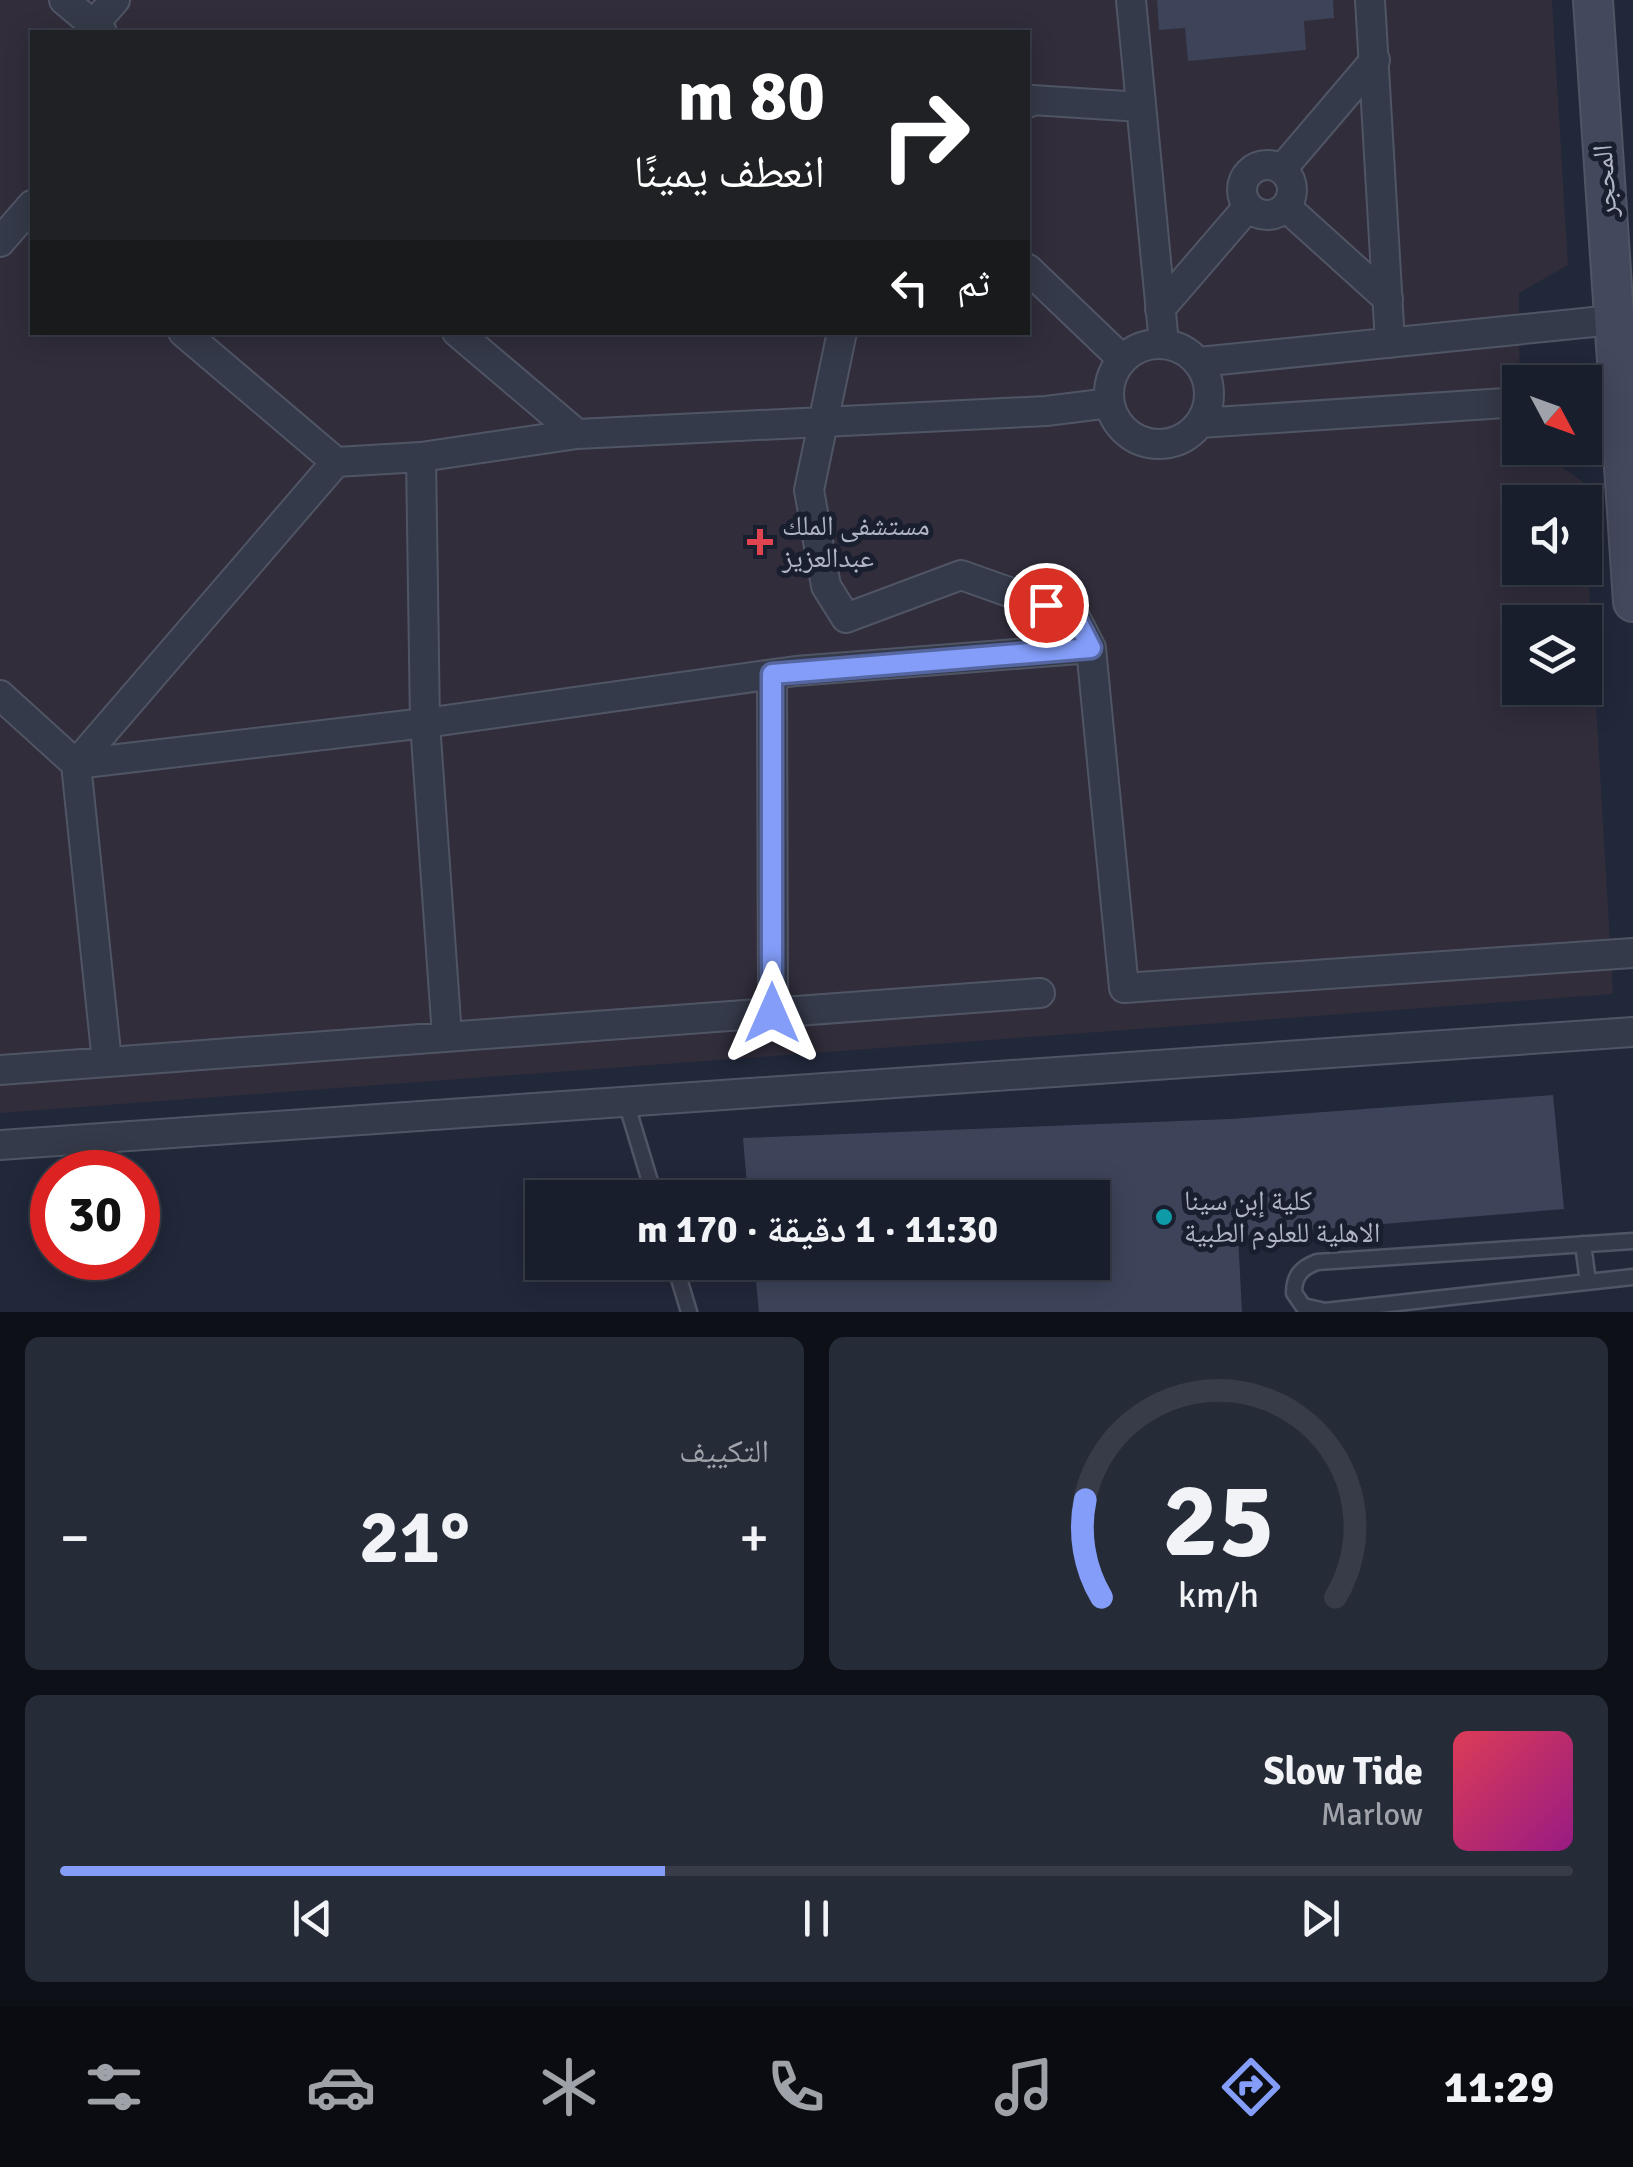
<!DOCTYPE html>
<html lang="ar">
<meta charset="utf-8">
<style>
:root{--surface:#191e2c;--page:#262b38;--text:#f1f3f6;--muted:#9fa2a9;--line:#373c48;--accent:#839df8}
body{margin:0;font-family:Signika,"Noto Naskh Arabic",sans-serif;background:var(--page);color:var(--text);direction:rtl;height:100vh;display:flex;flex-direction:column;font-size:38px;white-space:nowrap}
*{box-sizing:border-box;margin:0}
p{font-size:32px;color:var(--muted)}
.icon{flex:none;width:55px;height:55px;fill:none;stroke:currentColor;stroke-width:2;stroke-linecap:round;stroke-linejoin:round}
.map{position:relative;height:1312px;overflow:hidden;direction:ltr}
.drawer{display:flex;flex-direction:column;gap:25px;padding:25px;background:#0e1018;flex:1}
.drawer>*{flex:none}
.top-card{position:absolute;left:30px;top:30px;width:1000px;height:305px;border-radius:0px;box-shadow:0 5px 25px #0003,0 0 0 2px var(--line);direction:rtl;background:#202124;color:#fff;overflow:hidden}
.needle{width:65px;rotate:131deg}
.buttons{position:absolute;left:1502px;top:365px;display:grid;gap:20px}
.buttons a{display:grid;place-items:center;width:100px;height:100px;border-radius:0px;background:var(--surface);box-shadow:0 5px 25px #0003,0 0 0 2px var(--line);font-size:50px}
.speed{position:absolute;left:30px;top:1150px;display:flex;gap:20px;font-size:50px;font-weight:700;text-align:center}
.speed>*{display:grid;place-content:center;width:130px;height:130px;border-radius:50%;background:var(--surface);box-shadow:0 5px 25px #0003,0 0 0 2px var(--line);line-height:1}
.speed .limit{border:15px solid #d22;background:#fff;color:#111}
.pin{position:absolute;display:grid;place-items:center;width:85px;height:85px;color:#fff;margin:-42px;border:5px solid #fff;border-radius:50%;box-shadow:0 2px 10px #0007}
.me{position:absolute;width:110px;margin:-55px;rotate:0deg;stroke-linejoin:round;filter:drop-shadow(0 0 8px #0008)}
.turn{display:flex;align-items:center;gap:35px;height:210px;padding:0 40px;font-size:45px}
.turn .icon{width:130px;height:130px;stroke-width:2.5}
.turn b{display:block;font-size:70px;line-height:85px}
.then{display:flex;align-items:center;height:95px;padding:0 40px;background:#0003;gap:20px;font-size:38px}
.big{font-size:75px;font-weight:700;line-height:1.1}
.drawer .card{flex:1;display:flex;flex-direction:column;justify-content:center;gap:15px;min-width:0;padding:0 35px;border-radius:15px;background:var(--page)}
.drawer .dial{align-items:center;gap:0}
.dial svg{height:260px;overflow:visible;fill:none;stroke:var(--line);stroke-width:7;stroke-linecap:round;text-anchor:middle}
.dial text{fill:var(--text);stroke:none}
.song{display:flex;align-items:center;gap:30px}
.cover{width:120px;height:120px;border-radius:15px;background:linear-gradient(135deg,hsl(350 70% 55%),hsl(310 70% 35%))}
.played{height:10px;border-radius:5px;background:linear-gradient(90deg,var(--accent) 40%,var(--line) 40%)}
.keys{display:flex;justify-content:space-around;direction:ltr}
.heat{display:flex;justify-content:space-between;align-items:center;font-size:55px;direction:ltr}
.drawer .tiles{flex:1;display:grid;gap:25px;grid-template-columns:1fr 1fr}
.card:last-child{grid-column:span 2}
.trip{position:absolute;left:525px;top:1180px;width:585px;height:100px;border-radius:0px;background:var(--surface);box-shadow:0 5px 25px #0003,0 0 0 2px var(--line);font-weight:700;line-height:100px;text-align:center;direction:rtl}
.tab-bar{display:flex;height:160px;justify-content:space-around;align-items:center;background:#0a0c12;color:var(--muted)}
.tab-bar .icon{width:70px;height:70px}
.tab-bar .selected{color:var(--accent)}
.tab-bar b{font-size:45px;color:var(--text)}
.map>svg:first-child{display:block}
</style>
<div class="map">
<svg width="1633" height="1312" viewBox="0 0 1633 1312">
<rect width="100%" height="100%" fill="#21283a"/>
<path fill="#312d3b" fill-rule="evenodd" d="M0,0h1552l16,265 -49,28 1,155h15l48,34 1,20h-64v66h65v-51l28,477 -1613,119zM32,32h996v300h-996zM1520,622h65v66h-65z"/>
<path fill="#3d445a" d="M1157,0h176l1,18 -30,3 2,29 -118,11 -3,-33 -26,2z
M1553,1095l11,114 -326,27 4,76h-483l-5,-50h338v-64h-344l-5,-60 488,-19z"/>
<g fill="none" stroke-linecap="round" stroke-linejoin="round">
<defs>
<path id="service" d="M626,1102l29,96
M1633,1241l-316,21c-16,6 -23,14 -23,31l9,13 22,5 308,-34
M1583,1244l5,38
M674,1262l15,50"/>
<path id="minor" d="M64,0l38,32
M1131,0l33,344
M1370,0l20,343
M93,25l22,-25
M1028,103l4,-3 109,7
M1242 190a25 25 0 1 1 50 0a25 25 0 1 1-50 0Z
M1282,169l93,-109
M1286,207l102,92
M0,242l32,-37
M1028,269l94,90
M1160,309l87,-101
M183,332l153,130 85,-5 156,-23 469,-23 64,-8
M457,332l120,102
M842,332l-33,158 17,96 20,32 115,-43 113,40 17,33 33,340 509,-35
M1109 394a50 50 0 1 1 100 0a50 50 0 1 1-100 0Z
M1199,362l414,-42
M1585,398l33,-3
M1200,423l320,-21
M421,457l4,266 22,313
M772,675l1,338
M0,695l76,69 349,-41 371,-52 295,-23
M107,1062l-31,-298 260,-302
M0,1070l1040,-77
M0,1145l1633,-113"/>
<path id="secondary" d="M1593,0l40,602"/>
</defs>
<use href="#service" stroke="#505565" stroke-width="19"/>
<use href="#minor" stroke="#505565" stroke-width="32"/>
<use href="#secondary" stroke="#505565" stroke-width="42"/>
<use href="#service" stroke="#353a4a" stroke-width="14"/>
<use href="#minor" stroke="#353a4a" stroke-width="28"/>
<use href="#secondary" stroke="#43485d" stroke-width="38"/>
</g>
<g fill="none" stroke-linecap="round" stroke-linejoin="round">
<defs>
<path id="route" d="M772,1013v-339l319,-26 -17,-33 -28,-10"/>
</defs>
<use href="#route" stroke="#5566a1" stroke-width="25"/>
<use href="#route" stroke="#839df8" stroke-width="18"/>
</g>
<path fill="#e0444e" stroke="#1a1f2f" stroke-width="4" d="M755 527h10v10h10v10h-10v10h-10v-10h-10v-10h10z"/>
<circle fill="#0f9aa8" stroke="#1a1f2f" stroke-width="4" cx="1164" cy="1217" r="10"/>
<g text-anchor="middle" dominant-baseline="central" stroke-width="10" stroke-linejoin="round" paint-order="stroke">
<g font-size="28" fill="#b0b5c6" stroke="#1a1f2f">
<text transform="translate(1605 181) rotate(-94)">المحجر</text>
</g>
<g font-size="28" fill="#b0b5c6" stroke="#1a1f2f" text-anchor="start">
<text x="782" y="526">مستشفى الملك<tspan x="782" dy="32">عبدالعزيز</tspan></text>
<text x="1184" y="1201">كلية إبن سينا<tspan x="1184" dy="32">الاهلية للعلوم الطبية</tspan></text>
</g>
</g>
</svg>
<div class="buttons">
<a><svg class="needle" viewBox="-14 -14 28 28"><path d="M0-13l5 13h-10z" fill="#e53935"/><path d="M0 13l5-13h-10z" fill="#9fa2a9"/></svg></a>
<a><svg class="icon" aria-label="sound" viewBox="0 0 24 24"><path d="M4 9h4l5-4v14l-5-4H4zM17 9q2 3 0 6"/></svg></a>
<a><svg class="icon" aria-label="layers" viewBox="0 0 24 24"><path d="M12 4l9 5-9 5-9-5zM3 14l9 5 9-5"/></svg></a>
</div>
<div class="speed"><div class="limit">30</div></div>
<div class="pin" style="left:1046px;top:605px;background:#d93025"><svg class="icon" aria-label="arrive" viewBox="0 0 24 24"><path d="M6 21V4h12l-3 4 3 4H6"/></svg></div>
<svg class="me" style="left:772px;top:1013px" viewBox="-20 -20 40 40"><path d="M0-17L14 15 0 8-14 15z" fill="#839df8" stroke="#fff" stroke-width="4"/></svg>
<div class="trip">11:30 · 1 دقيقة · 170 m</div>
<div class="top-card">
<div class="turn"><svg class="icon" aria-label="right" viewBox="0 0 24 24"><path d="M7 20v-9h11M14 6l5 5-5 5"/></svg><div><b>80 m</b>انعطف يمينًا</div></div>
<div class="then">ثم<svg class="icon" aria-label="left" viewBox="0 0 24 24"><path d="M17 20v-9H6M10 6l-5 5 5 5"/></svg></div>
</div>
</div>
<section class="drawer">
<div class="tiles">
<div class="card dial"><svg viewBox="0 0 100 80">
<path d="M14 69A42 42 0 1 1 86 69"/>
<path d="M14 69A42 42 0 0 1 9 39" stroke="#839df8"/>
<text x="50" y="56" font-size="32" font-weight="700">25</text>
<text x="50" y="72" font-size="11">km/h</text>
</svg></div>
<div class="card"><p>التكييف</p>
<div class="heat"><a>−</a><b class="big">21°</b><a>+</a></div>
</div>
<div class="card">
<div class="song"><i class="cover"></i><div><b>Slow Tide</b><p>Marlow</p></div></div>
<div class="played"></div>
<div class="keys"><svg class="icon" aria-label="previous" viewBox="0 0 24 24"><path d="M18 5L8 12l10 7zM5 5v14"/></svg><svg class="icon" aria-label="pause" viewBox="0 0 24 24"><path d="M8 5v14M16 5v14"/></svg><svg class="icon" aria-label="next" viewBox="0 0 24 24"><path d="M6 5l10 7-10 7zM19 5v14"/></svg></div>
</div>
</div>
</section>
<nav class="tab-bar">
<b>11:29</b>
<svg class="icon selected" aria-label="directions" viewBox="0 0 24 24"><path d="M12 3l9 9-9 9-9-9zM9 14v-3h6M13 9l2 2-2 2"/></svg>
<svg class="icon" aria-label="music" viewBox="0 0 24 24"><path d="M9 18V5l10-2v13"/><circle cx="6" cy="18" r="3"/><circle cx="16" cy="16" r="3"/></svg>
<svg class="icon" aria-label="phone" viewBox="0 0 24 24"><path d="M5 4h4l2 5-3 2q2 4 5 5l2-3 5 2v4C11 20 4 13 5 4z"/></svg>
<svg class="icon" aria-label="climate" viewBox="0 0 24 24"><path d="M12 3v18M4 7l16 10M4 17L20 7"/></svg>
<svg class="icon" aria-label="car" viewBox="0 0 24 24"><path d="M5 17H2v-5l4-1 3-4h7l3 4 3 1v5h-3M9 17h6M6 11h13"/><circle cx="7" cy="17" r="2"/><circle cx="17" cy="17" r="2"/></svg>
<svg class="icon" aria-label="filters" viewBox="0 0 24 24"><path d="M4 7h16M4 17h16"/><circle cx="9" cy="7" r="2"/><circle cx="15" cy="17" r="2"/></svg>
</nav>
